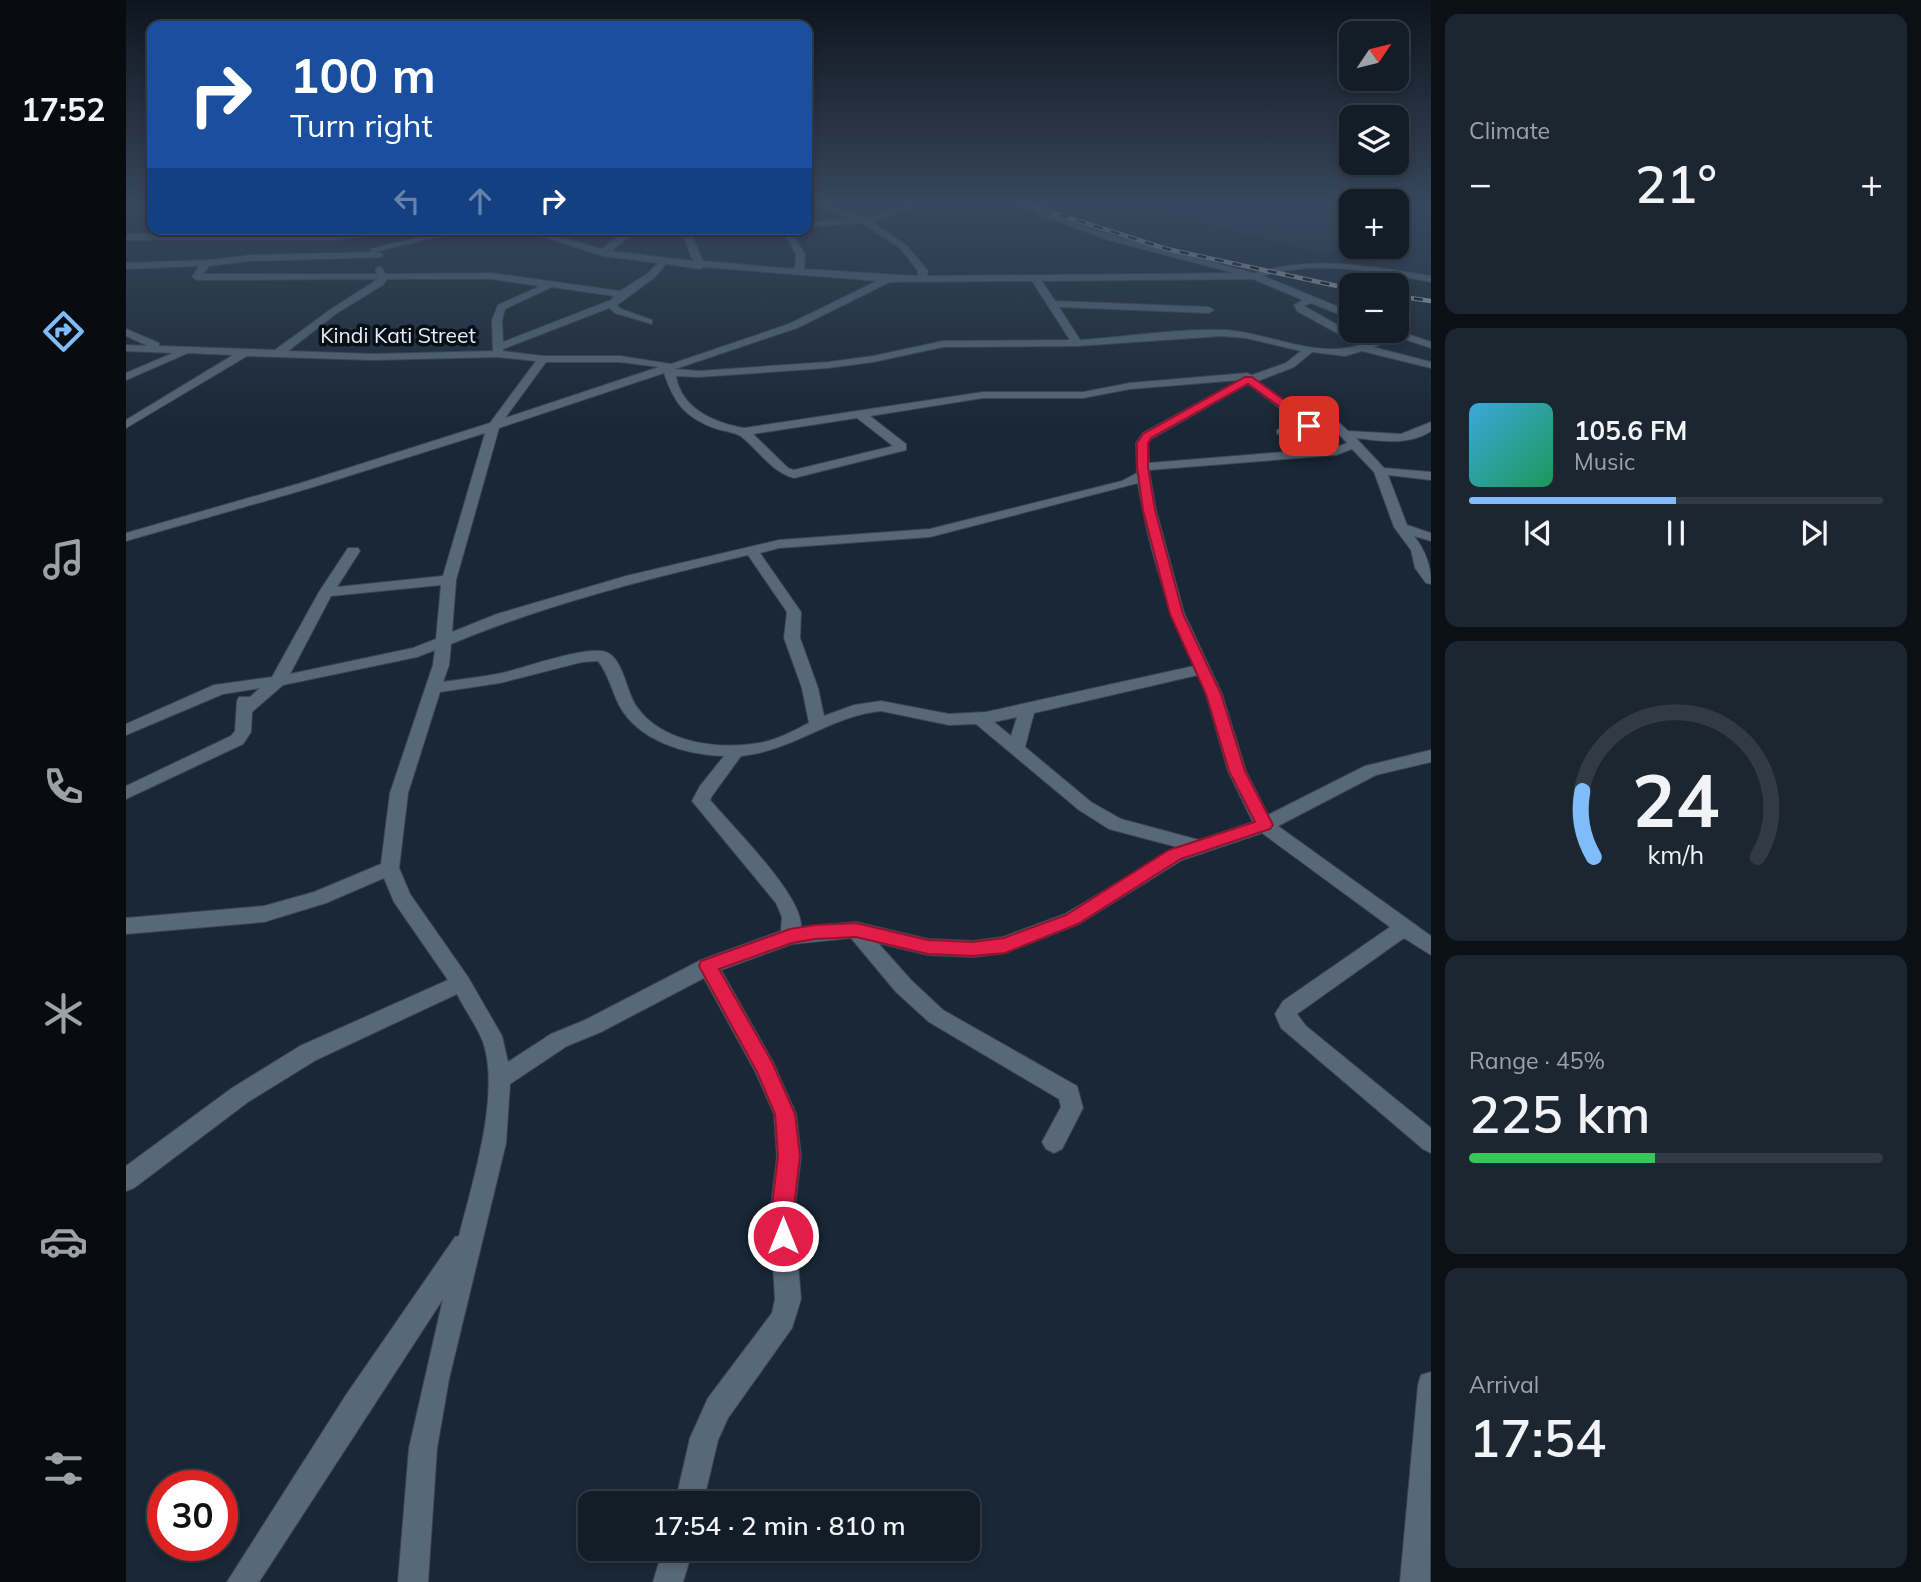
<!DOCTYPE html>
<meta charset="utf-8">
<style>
:root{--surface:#131d28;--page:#1c2630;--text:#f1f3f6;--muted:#9da2a8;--line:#323b45;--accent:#81bcfa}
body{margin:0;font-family:Mulish,sans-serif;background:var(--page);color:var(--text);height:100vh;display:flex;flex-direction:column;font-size:26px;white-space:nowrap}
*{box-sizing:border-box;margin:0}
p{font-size:23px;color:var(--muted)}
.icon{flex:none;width:38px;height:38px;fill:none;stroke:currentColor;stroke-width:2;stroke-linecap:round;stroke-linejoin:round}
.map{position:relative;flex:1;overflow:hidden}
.sheet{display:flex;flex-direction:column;gap:14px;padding:14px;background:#0a1016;width:490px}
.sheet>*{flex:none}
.banner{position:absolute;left:21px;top:21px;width:665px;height:214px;border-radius:14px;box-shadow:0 4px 10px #0003,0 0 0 2px var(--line);background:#1a4fa0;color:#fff;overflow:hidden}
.needle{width:46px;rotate:55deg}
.buttons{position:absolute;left:1213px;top:21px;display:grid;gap:14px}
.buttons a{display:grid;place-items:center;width:70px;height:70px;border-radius:14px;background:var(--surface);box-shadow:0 4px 10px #0003,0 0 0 2px var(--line);font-size:35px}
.speed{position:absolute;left:21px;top:1470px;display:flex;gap:14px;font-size:35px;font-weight:700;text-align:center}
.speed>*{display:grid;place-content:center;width:91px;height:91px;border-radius:50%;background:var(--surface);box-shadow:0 4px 10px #0003,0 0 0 2px var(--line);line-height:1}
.speed .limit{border:10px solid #d22;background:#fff;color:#111}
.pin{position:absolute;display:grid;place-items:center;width:60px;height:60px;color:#fff;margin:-30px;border-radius:14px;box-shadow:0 4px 10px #0006}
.me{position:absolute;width:77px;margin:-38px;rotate:0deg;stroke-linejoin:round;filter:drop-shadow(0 0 5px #0008)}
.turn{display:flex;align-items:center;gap:24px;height:147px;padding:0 28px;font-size:32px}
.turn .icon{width:91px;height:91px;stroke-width:2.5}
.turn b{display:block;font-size:49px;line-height:60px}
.lanes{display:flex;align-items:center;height:66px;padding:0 28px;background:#0003;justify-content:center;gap:35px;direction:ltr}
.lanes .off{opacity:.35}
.big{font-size:52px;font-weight:600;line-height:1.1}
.sheet .widget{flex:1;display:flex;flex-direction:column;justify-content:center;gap:10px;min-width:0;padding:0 24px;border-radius:14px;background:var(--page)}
.sheet .dial{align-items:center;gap:0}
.dial svg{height:182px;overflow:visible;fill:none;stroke:var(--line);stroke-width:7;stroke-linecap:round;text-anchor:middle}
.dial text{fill:var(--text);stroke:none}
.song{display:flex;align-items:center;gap:21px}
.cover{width:84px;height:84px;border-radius:10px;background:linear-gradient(135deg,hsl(200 70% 55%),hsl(150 70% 35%))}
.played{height:7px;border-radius:4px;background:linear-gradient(90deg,var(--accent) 50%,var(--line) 50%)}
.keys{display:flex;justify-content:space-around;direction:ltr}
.heat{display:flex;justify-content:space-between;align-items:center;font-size:38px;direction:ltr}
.charge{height:10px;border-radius:5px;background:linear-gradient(90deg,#34c759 45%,var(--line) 0)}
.trip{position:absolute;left:452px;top:1491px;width:402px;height:70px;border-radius:14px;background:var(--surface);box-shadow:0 4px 10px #0003,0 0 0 2px var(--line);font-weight:600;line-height:70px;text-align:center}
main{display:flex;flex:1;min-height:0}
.menu{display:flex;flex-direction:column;width:126px;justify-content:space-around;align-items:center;background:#080c10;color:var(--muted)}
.menu .icon{width:49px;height:49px}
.menu .active{color:var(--accent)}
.menu b{font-size:32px;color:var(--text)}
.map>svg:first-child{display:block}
</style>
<main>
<nav class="menu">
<b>17:52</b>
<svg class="icon active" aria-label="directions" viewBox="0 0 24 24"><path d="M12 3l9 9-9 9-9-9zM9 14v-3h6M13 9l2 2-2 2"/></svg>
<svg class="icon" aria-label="music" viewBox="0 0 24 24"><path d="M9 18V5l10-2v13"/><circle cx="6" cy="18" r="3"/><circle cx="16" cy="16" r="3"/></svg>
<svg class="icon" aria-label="phone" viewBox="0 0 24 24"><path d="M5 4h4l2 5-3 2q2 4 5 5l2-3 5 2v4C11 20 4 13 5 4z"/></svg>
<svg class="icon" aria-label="climate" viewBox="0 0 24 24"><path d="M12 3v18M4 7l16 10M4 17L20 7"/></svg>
<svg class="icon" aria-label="car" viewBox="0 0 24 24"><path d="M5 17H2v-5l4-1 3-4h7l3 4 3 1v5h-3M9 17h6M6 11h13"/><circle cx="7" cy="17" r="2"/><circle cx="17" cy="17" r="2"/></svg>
<svg class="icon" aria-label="filters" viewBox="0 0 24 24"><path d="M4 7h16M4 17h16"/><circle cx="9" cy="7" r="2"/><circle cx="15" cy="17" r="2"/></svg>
</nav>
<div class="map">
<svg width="1305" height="1582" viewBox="0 0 1305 1582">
<rect width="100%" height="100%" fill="#192736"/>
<path fill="#1d3044" d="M1006,204h219v43h45l1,-43h34v72l-170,-37z"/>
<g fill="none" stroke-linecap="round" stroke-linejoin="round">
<defs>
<path id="street" d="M690,204c19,0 31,11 47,13 13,2 41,-13 59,-13l-51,17 35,24 22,26 -1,5 307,-3 -126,-33 -99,-36h12l93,32 140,37c60,-18 117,-7 177,3v6c-56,-10 -113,-23 -168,-6l88,36v7l-40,-16 -7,3 64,36 23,-7 -3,-4 8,-1 35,12v6l-30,-10 -28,9 58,15v6l-69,-17 -17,5 -33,-4 -18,15 -36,14 56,42v4l-37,7v-4l24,-6 -53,-40 -97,55 -3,4 1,20 185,-15 13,-5 -30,-32 6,-3 25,23 53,3 30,-12v9c-22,15 -51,10 -75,7l28,30 47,4v8l-43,-5 19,50 24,8v8l-17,-5c12,15 17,30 17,48l-5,-1 -11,-15 -4,-18 -17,-23 -20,-55 -22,-23 -16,6 -187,15 7,40 28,103 38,81 24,77 22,44 97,-49 66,-16v12l-55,13 -98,51 153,110v19l-27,-17 -107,76 9,12 125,102v25l-8,-4 -142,-121 -6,-14 8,-13 107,-74 -128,-94 -80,27 -103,64 -74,29 -32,4 -45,-2 -50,-12 33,37 32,30 134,76 6,22 -21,41 -8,4 -8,-4 -4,-7 19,-35 -2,-8 -130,-77 -33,-30 -45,-54 -59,6 -71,26 52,92 23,52 5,42 -7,59 7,84 -9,29 -64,90 -10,22 -15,63h-28l15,-65 18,-40 64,-85 3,-14 -5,-84 7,-59 -3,-42 -18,-41 -52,-95 -103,54 -34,14 -57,38 -4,59 -57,236 -12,69 -9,134h-30l11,-134 34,-149 -184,283h-32l119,-187 109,-158 4,-1c13,-52 42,-142 24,-194 -6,-16 -18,-32 -26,-48l-141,66 -68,42 -114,86 -8,3v-25l106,-78 68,-42 148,-66 -54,-78 -10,-24 -58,25 -62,19 -138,12v-16l138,-12 50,-14 67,-28 9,-71 43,-128 2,-15 -18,7 -134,28 -31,27 -1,20 -8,12 -117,55v-13l105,-50 4,-5 2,-30 2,-4h11l10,-9 -37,6 -97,41v-11l88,-39 58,-8 47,-85 29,-44h10l2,3 -23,36 106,-11 42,-143 -175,55 -184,53v-8l175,-50 189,-60 46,-62 -38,-4 -125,3 -126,-4 -121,72v-8l107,-65 -45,-2 -62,27v-7l47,-20 -47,-2v-6l22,1 -22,-10v-7l33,14v3l116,4 56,-41 47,-30 -181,1 -5,-3 7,-11 -73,3v-6l85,-3 39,-5 129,-3 4,3 -1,2 -132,4 -41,5 -6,8h174l-2,-5 5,-3 6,8 105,-1 129,18 27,-17 11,-11 -55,-7 -84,-27h14l69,20 26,-20h11l-28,22 82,10 -12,-32h8l14,32 92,8 1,-15 -15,-25h8l16,25 -1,15 114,7v-5l-18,-23 -38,-25 -55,4v-5l45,-3zM540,264l34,5 4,-2 173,14 -88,43 -118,40 -51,-8h-77l-40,-5v-2l106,-41 6,5 37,11v-4l-31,-11 -4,-4 37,-27zM261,279h104l49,7 -42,19 -6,15 1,31 -120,3 -85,-3 49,-38 46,-28zM1127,279l50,21 -9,5 3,6 62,34c-43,14 -90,-12 -133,-15 -44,-2 -101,7 -146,10l-21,-33 150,6 5,-3 -5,-3 -154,-6 -13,-20zM906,281l38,59 -127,1 -70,15 -45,6 -129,9 -24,-2 122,-41 93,-46zM426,287l62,9 -3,4 -108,42 -1,-22 3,-11zM1096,336l24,2 55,13 -15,12 -34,12 -5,-2 -117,10 -47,9h-100l-239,36c-29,-5 -63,-19 -68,-52l23,1 129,-9 45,-6 70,-15 134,-1zM420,362h74l39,5 -154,51zM538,373c10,30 21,45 53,56 9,3 20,3 26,9 17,14 29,34 51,40l112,-28v-6l-36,-28 113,-18h100l47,-9 110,-9 -97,53 -7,10 1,30 -15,8 -192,48 -151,11 -153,36 -129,38 -45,18 4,-52 43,-152zM731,418l36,28 -99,24 -6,-2 -35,-34zM1012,483c10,63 29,125 56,183l-208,46 -37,2 -68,-13 -27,4 -30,11 -6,-28 -18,-50 1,-26 -41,-59 19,-5 151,-11zM622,555l39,57 -3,26 18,50 7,35c-16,8 -32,17 -50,20 -40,7 -97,0 -122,-36 -11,-14 -13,-48 -31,-55 -19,-7 -82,16 -104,21 -20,4 -39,6 -59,9l6,-17 2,-21c96,-40 196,-65 297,-89zM315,585l-5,54 -23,9 -123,26 41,-78zM472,661c10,12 14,30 21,44 19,36 67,50 105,51l-24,30 -8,15 84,102 6,14 -1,14 -80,29 -116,60 -34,14 -43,28 -6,-26 -34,-59 -58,-83 -11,-26 9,-75 32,-101 60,-9 82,-21zM1072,675l8,19 22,77 25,51 -54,18 -78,-21 -30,-17 -66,-55 9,-34zM755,711l68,14 27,-1 103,86 30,19 68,18 -112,67 -62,23 -30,4 -45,-2 -72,-17 -55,5c2,-31 -69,-101 -91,-127l2,-4 29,-40c54,-6 89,-40 140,-45zM891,717l-6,19 -17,-14z
M328,229h17l-97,23 -4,-3z
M236,231l3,5 -25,4h-214v-6l110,-1 19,3z
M1305,1372l-1,210h-30l18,-197 3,-10z
M537,1549h30l-10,33h-30z"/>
</defs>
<use href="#street" stroke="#3a4552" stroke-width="2"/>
<use href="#street" fill="#586879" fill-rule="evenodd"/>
<defs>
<path id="rail" d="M899,204l142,45 184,40
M1270,296l35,5"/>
</defs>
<use href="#rail" stroke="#b1bcc7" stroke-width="4.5"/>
<use href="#rail" stroke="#090f16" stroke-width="2.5" stroke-dasharray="9" stroke-linecap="butt"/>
</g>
<linearGradient id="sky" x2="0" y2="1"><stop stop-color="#0e151e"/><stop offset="0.48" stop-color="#38475d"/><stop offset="1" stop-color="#38475d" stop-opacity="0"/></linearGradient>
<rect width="1305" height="426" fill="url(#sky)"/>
<path fill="#e11d48" stroke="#92132f" stroke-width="2" d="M1119,377h7l57,41 5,8 -1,3h-8l-4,-7 -53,-38 -97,54 -3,5v24l7,43 28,104 38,80 24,77 28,54 -3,4 -89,30 -103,65 -73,29 -33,3 -44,-2 -72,-17 -41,2 -23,4 -73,26 53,93 23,52 5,42 -7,59 2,21 -4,8 -8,3 -7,-3 -5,-29 7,-59 -3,-42 -18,-42 -58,-106 2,-5 89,-32 25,-4 41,-2 72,17 44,2 32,-4 62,-23 103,-65 86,-28 -26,-51 -23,-77 -36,-80 -27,-104 -6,-43v-24l6,-9z"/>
<g text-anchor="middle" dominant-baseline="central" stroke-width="7" stroke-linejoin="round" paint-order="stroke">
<g font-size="21" fill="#e4eef8" stroke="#090f16">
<text x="272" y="335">Kindi Kati Street</text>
</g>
</g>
</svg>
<div class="buttons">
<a><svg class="needle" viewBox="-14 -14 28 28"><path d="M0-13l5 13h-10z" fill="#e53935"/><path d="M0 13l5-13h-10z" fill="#9da2a8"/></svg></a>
<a><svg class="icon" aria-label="layers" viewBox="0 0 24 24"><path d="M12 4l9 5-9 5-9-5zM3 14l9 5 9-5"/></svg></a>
<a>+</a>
<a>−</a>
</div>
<div class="speed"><div class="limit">30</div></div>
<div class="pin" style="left:1183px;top:426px;background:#d93025"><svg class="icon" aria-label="arrive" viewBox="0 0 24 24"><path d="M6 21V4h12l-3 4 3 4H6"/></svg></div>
<svg class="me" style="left:657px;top:1236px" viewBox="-20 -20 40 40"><circle r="17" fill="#e11d48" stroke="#fff" stroke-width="3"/><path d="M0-11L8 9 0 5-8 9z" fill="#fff"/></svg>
<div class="trip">17:54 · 2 min · 810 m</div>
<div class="banner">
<div class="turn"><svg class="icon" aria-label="right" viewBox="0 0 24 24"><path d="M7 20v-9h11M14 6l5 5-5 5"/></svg><div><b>100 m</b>Turn right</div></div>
<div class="lanes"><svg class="icon off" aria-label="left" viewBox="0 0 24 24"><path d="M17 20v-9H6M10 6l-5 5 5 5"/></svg><svg class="icon off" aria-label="ahead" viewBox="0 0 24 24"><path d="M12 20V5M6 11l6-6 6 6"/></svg><svg class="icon" aria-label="right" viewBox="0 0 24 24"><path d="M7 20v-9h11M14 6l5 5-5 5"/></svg></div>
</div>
</div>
<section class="sheet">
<div class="widget"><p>Climate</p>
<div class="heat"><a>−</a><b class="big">21°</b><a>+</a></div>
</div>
<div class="widget">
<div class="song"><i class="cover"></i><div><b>105.6 FM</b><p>Music</p></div></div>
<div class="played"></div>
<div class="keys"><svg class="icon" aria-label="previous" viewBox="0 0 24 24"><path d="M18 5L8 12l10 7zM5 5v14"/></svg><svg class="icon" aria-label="pause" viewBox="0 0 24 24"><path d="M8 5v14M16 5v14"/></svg><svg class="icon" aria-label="next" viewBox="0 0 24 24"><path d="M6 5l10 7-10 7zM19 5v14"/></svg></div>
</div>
<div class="widget dial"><svg viewBox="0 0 100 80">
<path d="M14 69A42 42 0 1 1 86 69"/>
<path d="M14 69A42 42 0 0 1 9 40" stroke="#81bcfa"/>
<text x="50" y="56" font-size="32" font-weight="700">24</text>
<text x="50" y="72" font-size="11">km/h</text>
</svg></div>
<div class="widget"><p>Range · 45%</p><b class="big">225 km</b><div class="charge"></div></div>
<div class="widget"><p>Arrival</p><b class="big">17:54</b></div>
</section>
</main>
